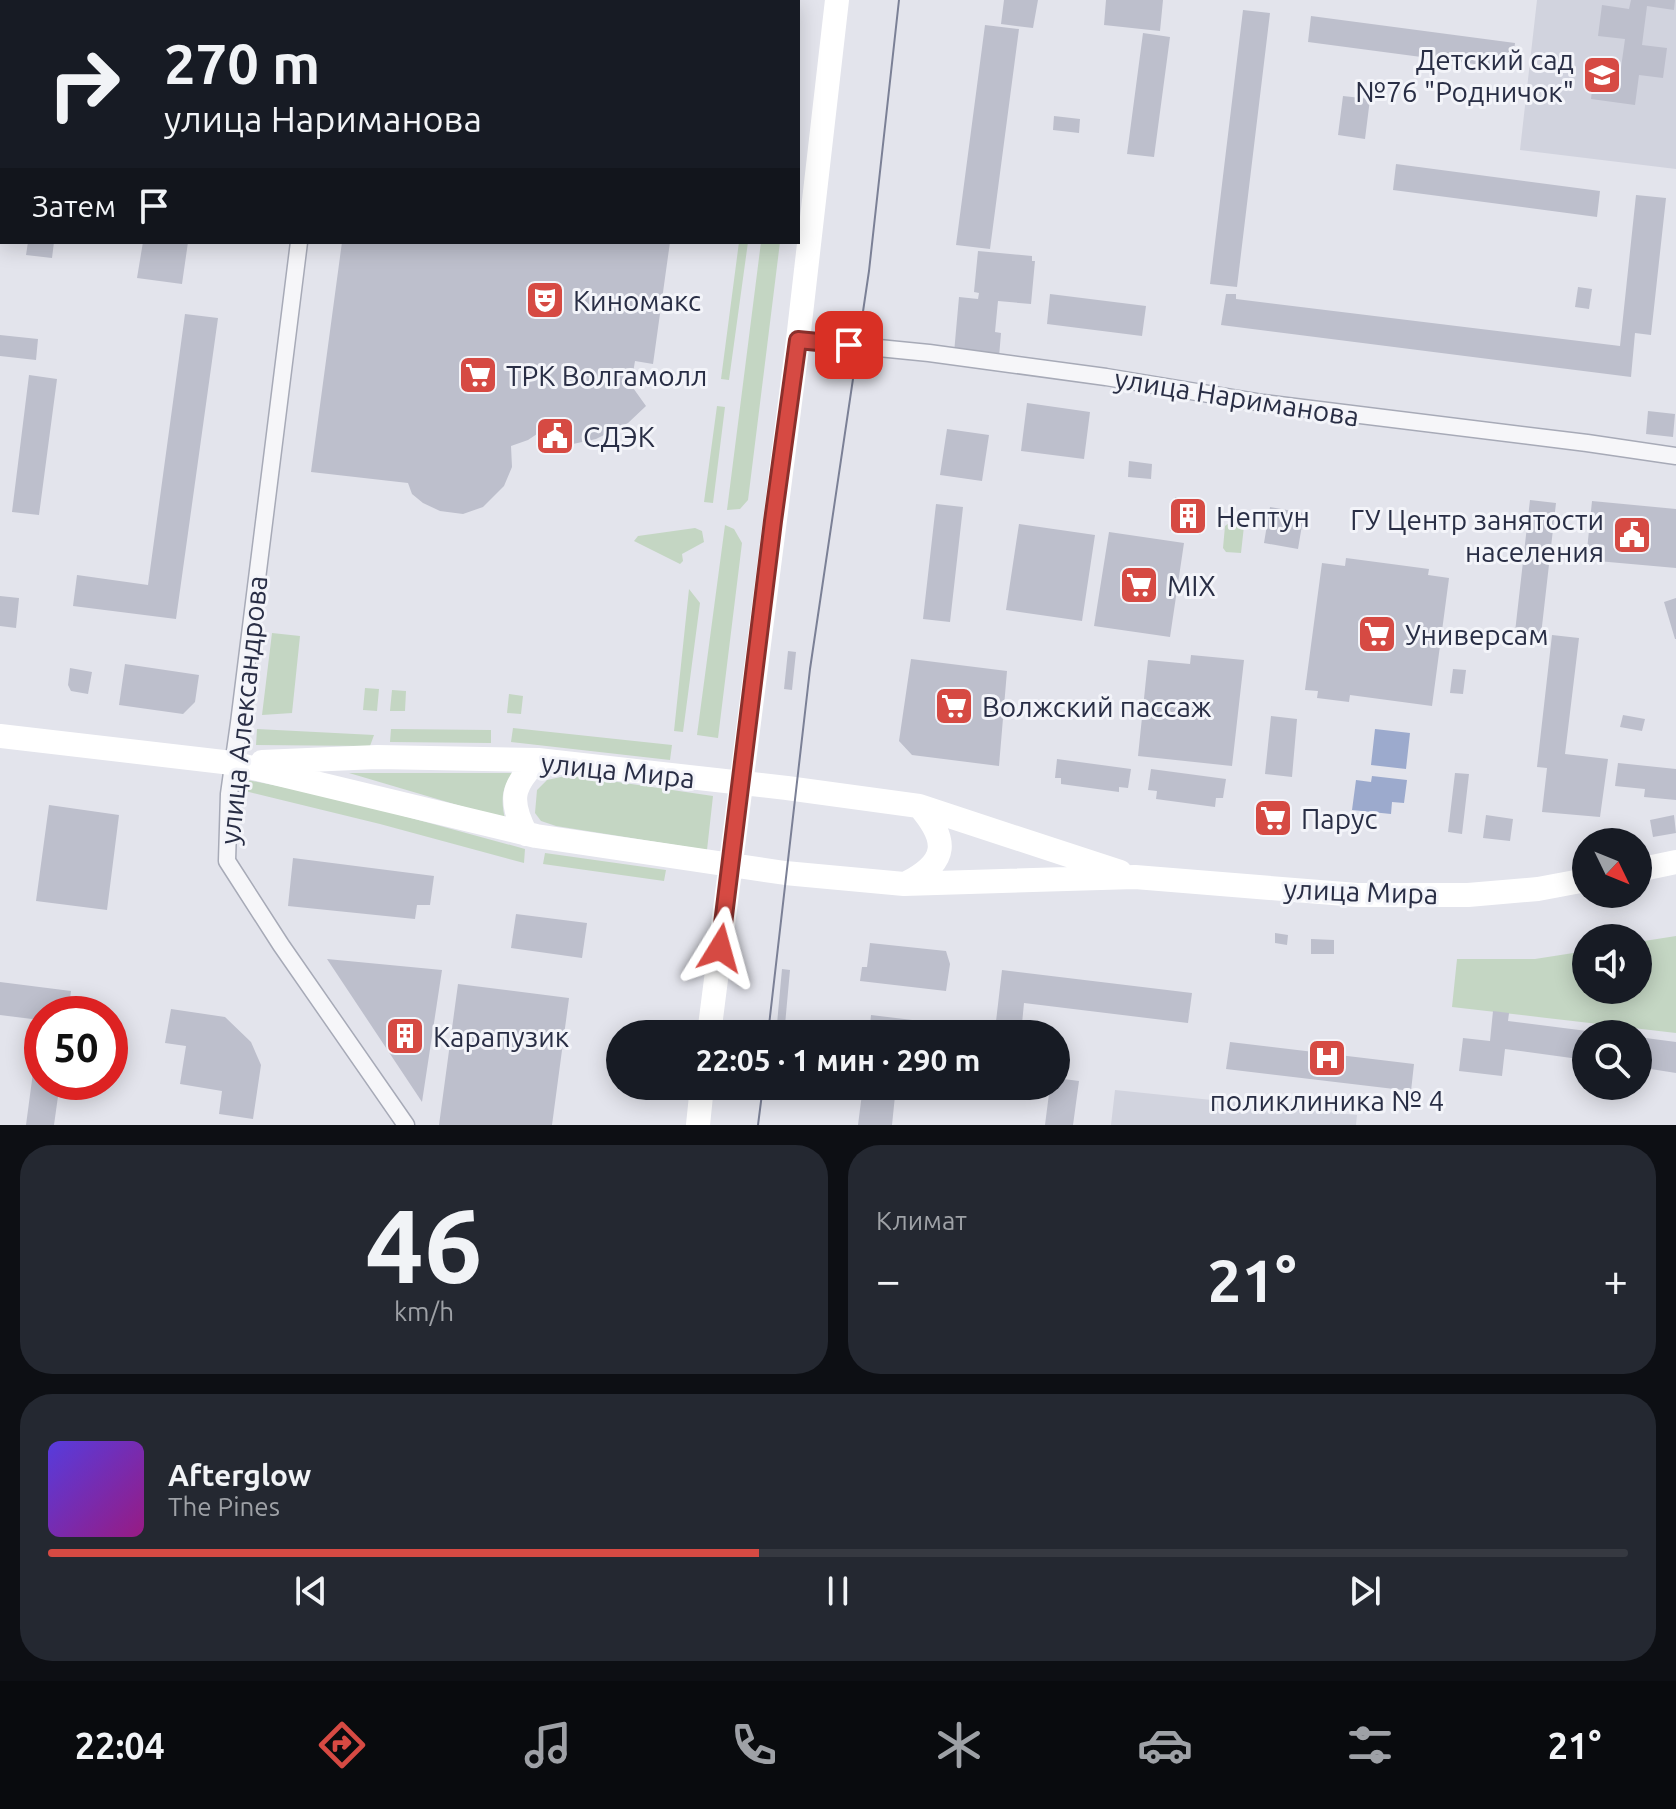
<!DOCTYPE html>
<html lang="ru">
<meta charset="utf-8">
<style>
:root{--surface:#171b24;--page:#242831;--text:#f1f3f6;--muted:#9ea1a6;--line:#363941;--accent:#d64a43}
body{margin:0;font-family:Ubuntu,sans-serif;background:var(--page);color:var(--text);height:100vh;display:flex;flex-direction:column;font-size:30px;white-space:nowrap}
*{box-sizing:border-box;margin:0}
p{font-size:26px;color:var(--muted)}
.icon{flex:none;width:44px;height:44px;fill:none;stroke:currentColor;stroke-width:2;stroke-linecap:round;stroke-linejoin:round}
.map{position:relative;height:1125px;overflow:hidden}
.side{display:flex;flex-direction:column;gap:20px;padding:20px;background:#0d0f14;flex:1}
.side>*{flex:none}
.banner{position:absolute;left:0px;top:0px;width:800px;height:244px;box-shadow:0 4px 20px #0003;background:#171b24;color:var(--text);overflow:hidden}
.needle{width:52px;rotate:133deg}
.fabs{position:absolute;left:1572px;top:828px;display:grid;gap:16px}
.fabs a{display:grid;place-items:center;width:80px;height:80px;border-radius:50%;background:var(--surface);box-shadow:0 4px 20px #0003;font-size:40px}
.speed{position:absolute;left:24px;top:996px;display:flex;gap:16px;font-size:40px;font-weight:700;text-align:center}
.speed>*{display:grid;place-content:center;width:104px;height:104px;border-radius:50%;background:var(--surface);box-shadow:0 4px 20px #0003;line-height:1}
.speed .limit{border:12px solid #d22;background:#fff;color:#111}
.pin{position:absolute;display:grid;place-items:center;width:68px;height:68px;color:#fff;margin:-34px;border-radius:16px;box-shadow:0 4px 12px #0006}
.me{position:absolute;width:88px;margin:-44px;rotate:8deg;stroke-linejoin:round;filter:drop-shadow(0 0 6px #0008)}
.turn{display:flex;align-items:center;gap:28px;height:168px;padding:0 32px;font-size:36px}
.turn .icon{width:104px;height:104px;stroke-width:2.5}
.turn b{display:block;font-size:56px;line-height:68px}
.then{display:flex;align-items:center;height:76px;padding:0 32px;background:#0003;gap:16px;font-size:30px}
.big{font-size:60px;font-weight:700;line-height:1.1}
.side .widget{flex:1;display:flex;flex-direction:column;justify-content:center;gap:12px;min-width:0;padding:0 28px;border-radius:32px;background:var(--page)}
.side .dial{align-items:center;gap:0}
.dial b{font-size:104px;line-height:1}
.song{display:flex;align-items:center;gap:24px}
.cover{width:96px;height:96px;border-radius:12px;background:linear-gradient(135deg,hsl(250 70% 55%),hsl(310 70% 35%))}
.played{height:8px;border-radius:4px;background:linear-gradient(90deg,var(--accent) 45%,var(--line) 45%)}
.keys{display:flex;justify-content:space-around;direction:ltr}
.heat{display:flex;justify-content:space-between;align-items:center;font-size:44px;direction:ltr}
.side .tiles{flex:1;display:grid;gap:20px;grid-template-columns:1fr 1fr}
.widget:last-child{grid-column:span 2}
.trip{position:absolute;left:606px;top:1020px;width:464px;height:80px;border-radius:40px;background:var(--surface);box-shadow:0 4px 20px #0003;font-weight:700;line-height:80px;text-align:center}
.tabs{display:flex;height:128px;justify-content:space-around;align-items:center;background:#090b0e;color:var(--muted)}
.tabs .icon{width:56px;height:56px}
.tabs .on{color:var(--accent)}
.tabs b{font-size:36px;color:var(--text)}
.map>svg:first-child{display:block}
</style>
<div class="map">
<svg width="1676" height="1125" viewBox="0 0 1676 1125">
<rect width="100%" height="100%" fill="#e3e4ec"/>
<path fill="#d1d3de" d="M1537,0h139v169l-156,-19z
M0,62h2l-2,138z
M1115,1090l242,25 -1,10h-245z"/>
<path fill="#c4d6c3" d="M739,242h9l-19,138 -8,-1z
M761,242h19l-32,258 -8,9 -13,1z
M717,406l8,1 -12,96 -9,-1z
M1229,523l15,3 -3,27 -15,-1 -3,-4 2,-22z
M725,525l9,4 8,14 -24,195 -21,-3z
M695,528l7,3 2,11 -22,12 1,7 -3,3 -46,-23 4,-5z
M689,589l11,14 -17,129 -9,-1z
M272,633l28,3 -8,77 -30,2z
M365,688l14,1 -2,22 -14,-1z
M392,690l14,1 -1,20h-15z
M509,694l14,2 -2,18 -14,-1z
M513,728l159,17 -2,15 -159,-18z
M257,729l117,6 -4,11 -114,-1z
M391,729l100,1v13l-101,-1z
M349,773h164c-12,15 -12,28 -8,46z
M570,775l143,21 -6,54 -151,-24 -15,-5 -6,-8 2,-23 10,-10z
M247,780l87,17 191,52 -1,14 -144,-39 -135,-33z
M545,853l121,17 -2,11 -121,-17z
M1676,936v97l-224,-26 5,-48h78l51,-8v39h52v-48z"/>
<path fill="#9caacd" d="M1375,729l35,4 -4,36 -35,-4z
M1372,776l35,4 -3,23 -12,-1 -1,12 -39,-4 4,-30 15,2z"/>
<path fill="#bdbfcc" d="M1004,0h34l-5,28 -32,-4z
M1106,0h57l-3,31 -56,-6z
M1631,0h44l-1,10 -27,-4 -5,39 25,3 -4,30 -24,-3 -4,30 -44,-6 3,-27 26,3 5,-36 -27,-3 4,-31 27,4z
M1243,10l27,3 -33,274 -27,-3z
M1311,16l204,27 -3,26 -204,-27z
M985,25l34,4 -29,220 -34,-4z
M1143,33l27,4 -16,120 -27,-3z
M1343,96l27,3 -5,40 -27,-4z
M1054,116l26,3 -1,14 -26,-3z
M1396,164l204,27 -3,26 -204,-27z
M1636,195l30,3 -15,137 -16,-2 -4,44 -410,-52 5,-31h10v5l384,47z
M28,242h26l-2,16 -26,-3z
M143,242h45l-6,42 -45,-6z
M342,242h328l-17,122 -18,-3 -4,24 15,21 -18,17 -32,16 -23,5 -20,-2 -10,-12 -15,10 -17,6 1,21 -8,19 -21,21 -20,7 -23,-3 -17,-8 -11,-9 -4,-11 -97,-11z
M978,251l54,5v5h3l-4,43 -33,-3 -3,31 6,1 -2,24 -45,-4 5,-56 19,2 1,-6 -5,-1z
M1578,287l14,2 -3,20 -14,-2z
M1050,294l96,12 -4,30 -95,-12z
M185,314l33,4 -42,301 -103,-13 4,-31 71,10z
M0,335l38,4 -2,21 -36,-4z
M29,375l28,4 -18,136 -27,-3z
M1027,403l63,9 -6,47 -63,-8z
M1648,411l27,3 -2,23 -27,-3z
M947,429l42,6 -7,46 -42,-6z
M1129,461l23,3 -1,15 -23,-2z
M1175,497l31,5 -6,33 -30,-4z
M1530,500l26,3 -15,132 -26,-3z
M1592,501l84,8v59l-90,-8z
M936,504l27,3 -13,115 -27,-3z
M1270,507l34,6 -6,36 -34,-6z
M1019,524l76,11 -13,86 -76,-11z
M1109,532l75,11 -14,94 -76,-11z
M1346,558l83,11 -1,6 21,3 -17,128 -82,-11 -1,7 -32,-4 1,-7 -13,-1 17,-127 23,3z
M0,596l19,2 -3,30 -16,-2z
M1676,598v41h-1l-11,-37z
M1552,635l27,3 -14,116 43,5 -8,58 -58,-5 5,-44 -10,-1z
M788,651l8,1 -4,38 -8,-1z
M1191,655l53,5 -12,106 -94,-10 10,-96 42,4z
M911,659l96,12 -8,95 -87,-11 -13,-14z
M125,664l74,11 -4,27 -12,12 -64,-9z
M70,668l22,4 -4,22 -17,-3 -3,-6z
M1453,669l13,1 -3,24 -13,-1z
M1623,715l22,4 -3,12 -22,-4z
M1271,716l26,3 -5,58 -27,-3z
M1057,759l74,10 -3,19 -9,-1v5l-58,-8v-6h-6z
M1618,763l58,6v31l-32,-3 1,-8 -30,-3z
M1151,769l75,10 -3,19h-7l-1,9 -59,-8 1,-8 -9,-1z
M1455,773l14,1 -7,60 -14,-2z
M1260,803h26v30h-26z
M49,805l70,10 -12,95 -71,-9z
M1486,815l27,4 -3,22 -27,-3z
M1674,815l2,18 -23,4 -3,-17z
M293,858l141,18 -4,29h-13l-2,14 -127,-13z
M516,914l71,9 -5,35 -71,-10z
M1275,933l13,2 -1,10 -12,-2z
M1311,939l23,1v14h-23z
M870,943l76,8 4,13 -4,27 -86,-10 2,-14h5z
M327,959l115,11 -20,132z
M782,969l8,1 -5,55 -8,-1z
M1002,970l190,23 -4,30 -164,-20 -3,31h-152l2,-19 124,15z
M0,982l71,9 -3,23h-26v68h18l-6,43h-28l14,-105 -40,-5z
M458,984l111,14 -17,127h-113z
M171,1009l54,8 26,25 10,23 -8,54 -34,-5 3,-23 -42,-7 6,-38 -21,-3z
M1493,1011l16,2 -1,8 87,11 -9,2v26l-81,-11 -3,27 -43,-5 4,-33 27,3z
M1638,1037l38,5v31l-38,-6z
M1230,1042l184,22 -3,27 -185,-22z
M1056,1078l23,3 -6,44h-28l5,-39h6z
M863,1086h33l-4,39h-34z"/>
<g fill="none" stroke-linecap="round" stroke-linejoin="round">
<defs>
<path id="street" d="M329,2v-2
M299,242l-60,481 -10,71 -2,67 54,84 125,180
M798,340l131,13 177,24 157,26 324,40 89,13"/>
</defs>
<use href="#street" stroke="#a7aab7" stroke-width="19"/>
<use href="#street" stroke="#f6f6f9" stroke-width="16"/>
<path stroke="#fff" stroke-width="24" d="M0,736l232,27 304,73 249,37 119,11 231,-7 222,18h111l70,-6 48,-9
M262,762l115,-5 161,3 249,28 132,18 201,66
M526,834c-17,-33 -15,-48 12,-74
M1638,870l38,-8
M907,883c42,-22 41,-43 12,-77
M709,1034l89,-694 39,-340
M698,1125l4,-39"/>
<path stroke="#7b8096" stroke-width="2" d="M768,1034l42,-365 59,-398 30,-271
M758,1125l5,-39"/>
</g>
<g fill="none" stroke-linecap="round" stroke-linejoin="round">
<defs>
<path id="route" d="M720,948l53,-427 25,-181 51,5"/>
</defs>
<use href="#route" stroke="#8b302c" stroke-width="20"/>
<use href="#route" stroke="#d64a43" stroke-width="14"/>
</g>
<defs>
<symbol id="school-square" viewBox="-11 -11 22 22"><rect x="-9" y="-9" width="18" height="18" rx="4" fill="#d64a43" stroke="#f3f4f9"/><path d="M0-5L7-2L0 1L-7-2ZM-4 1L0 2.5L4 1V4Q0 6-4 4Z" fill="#fff"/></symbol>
<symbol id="theatre-square" viewBox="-11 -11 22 22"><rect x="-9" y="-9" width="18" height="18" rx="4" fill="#d64a43" stroke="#f3f4f9"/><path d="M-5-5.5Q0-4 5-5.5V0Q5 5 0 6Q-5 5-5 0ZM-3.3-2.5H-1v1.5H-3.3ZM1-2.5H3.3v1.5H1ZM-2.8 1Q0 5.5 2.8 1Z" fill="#fff"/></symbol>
<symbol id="supermarket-square" viewBox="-11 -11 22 22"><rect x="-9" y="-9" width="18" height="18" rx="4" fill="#d64a43" stroke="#f3f4f9"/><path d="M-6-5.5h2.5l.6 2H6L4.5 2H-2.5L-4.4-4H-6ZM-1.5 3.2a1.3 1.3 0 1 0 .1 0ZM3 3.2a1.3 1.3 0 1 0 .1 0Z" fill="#fff"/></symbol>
<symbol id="civic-square" viewBox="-11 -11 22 22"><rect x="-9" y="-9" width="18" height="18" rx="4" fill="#d64a43" stroke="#f3f4f9"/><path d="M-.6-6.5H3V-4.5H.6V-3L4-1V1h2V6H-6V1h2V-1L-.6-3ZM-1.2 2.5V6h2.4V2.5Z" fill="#fff"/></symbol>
<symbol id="building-square" viewBox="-11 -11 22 22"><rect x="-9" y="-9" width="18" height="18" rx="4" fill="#d64a43" stroke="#f3f4f9"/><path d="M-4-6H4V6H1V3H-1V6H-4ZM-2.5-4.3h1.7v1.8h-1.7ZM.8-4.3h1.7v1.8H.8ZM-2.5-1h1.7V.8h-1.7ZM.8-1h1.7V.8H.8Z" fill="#fff"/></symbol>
<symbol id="hospital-square" viewBox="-11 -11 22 22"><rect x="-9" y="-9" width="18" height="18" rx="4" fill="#d64a43" stroke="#f3f4f9"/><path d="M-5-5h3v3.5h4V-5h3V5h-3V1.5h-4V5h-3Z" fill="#fff"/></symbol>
</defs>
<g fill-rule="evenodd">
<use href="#school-square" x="1580" y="53" width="44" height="44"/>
<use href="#theatre-square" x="523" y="278" width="44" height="44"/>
<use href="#supermarket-square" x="456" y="353" width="44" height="44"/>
<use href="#civic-square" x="533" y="414" width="44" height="44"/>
<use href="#building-square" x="1166" y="494" width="44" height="44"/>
<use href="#civic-square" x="1610" y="513" width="44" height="44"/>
<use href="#supermarket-square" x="1117" y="563" width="44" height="44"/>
<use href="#supermarket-square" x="1355" y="612" width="44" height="44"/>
<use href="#supermarket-square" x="932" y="684" width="44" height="44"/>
<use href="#supermarket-square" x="1251" y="796" width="44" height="44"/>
<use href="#building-square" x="383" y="1014" width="44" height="44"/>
<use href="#hospital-square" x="1305" y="1036" width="44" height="44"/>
</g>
<g text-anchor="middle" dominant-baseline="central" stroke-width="6" stroke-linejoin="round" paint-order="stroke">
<g font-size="28" fill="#292e45" stroke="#f3f4f9" text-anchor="start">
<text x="1574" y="59" text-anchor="end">Детский сад<tspan x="1574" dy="32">№76 "Родничок"</tspan></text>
<text x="573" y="300">Киномакс</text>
<text x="506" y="375">ТРК Волгамолл</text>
<text x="583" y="436">СДЭК</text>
<text x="1216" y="516">Нептун</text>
<text x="1604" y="519" text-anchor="end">ГУ Центр занятости<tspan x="1604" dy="32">населения</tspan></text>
<text x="1167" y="585">MIX</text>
<text x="1405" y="634">Универсам</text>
<text x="982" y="706">Волжский пассаж</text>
<text x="1301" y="818">Парус</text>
<text x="433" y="1036">Карапузик</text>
<text x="1327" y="1100" text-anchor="middle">поликлиника № 4</text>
</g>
<g font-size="28" fill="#292e45" stroke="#f3f4f9">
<text transform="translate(1237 397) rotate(9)">улица Нариманова</text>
<text transform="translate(243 710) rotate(-84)">улица Александрова</text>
<text transform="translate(618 770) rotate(6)">улица Мира</text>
<text transform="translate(1361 891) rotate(2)">улица Мира</text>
</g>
</g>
</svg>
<div class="fabs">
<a><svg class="needle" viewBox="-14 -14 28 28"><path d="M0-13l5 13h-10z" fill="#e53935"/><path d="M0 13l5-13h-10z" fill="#9ea1a6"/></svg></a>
<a><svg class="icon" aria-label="sound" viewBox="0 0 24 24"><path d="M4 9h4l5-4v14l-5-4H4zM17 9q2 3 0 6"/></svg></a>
<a><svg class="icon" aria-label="search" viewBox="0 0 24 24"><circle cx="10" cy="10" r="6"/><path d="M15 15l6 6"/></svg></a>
</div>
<div class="speed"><div class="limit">50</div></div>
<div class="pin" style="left:849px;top:345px;background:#d93025"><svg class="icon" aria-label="arrive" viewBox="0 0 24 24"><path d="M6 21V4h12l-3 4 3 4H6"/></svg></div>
<svg class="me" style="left:720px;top:948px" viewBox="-20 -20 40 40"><path d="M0-17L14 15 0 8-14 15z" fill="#d64a43" stroke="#fff" stroke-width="4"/></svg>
<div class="trip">22:05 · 1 мин · 290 m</div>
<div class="banner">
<div class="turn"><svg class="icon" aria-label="right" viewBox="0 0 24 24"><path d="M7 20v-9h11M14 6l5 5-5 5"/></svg><div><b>270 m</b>улица Нариманова</div></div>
<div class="then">Затем<svg class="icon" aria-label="arrive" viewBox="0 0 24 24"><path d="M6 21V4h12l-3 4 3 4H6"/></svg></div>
</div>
</div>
<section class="side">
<div class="tiles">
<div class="widget dial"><b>46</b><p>km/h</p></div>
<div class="widget"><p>Климат</p>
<div class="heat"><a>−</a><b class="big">21°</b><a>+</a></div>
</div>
<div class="widget">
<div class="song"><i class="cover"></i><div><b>Afterglow</b><p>The Pines</p></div></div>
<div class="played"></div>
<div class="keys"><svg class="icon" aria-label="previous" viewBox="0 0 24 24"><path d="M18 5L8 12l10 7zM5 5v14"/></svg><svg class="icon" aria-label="pause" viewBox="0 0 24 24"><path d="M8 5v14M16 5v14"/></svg><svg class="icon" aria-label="next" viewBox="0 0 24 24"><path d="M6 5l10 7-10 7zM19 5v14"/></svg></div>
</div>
</div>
</section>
<nav class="tabs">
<b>22:04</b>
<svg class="icon on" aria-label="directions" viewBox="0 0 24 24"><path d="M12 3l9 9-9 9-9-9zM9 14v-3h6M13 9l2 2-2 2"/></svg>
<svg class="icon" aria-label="music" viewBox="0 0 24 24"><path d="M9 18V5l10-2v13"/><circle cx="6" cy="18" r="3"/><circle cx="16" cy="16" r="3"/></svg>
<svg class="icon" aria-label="phone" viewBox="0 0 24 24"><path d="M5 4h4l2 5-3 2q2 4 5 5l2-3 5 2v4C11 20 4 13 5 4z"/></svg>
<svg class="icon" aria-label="climate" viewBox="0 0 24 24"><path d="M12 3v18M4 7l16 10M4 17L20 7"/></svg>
<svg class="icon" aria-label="car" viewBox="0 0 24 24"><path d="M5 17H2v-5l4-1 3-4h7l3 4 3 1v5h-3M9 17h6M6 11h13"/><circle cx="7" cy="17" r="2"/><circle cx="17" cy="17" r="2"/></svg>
<svg class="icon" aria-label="filters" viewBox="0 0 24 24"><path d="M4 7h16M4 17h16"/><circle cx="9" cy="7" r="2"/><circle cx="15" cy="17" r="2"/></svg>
<b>21°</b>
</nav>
